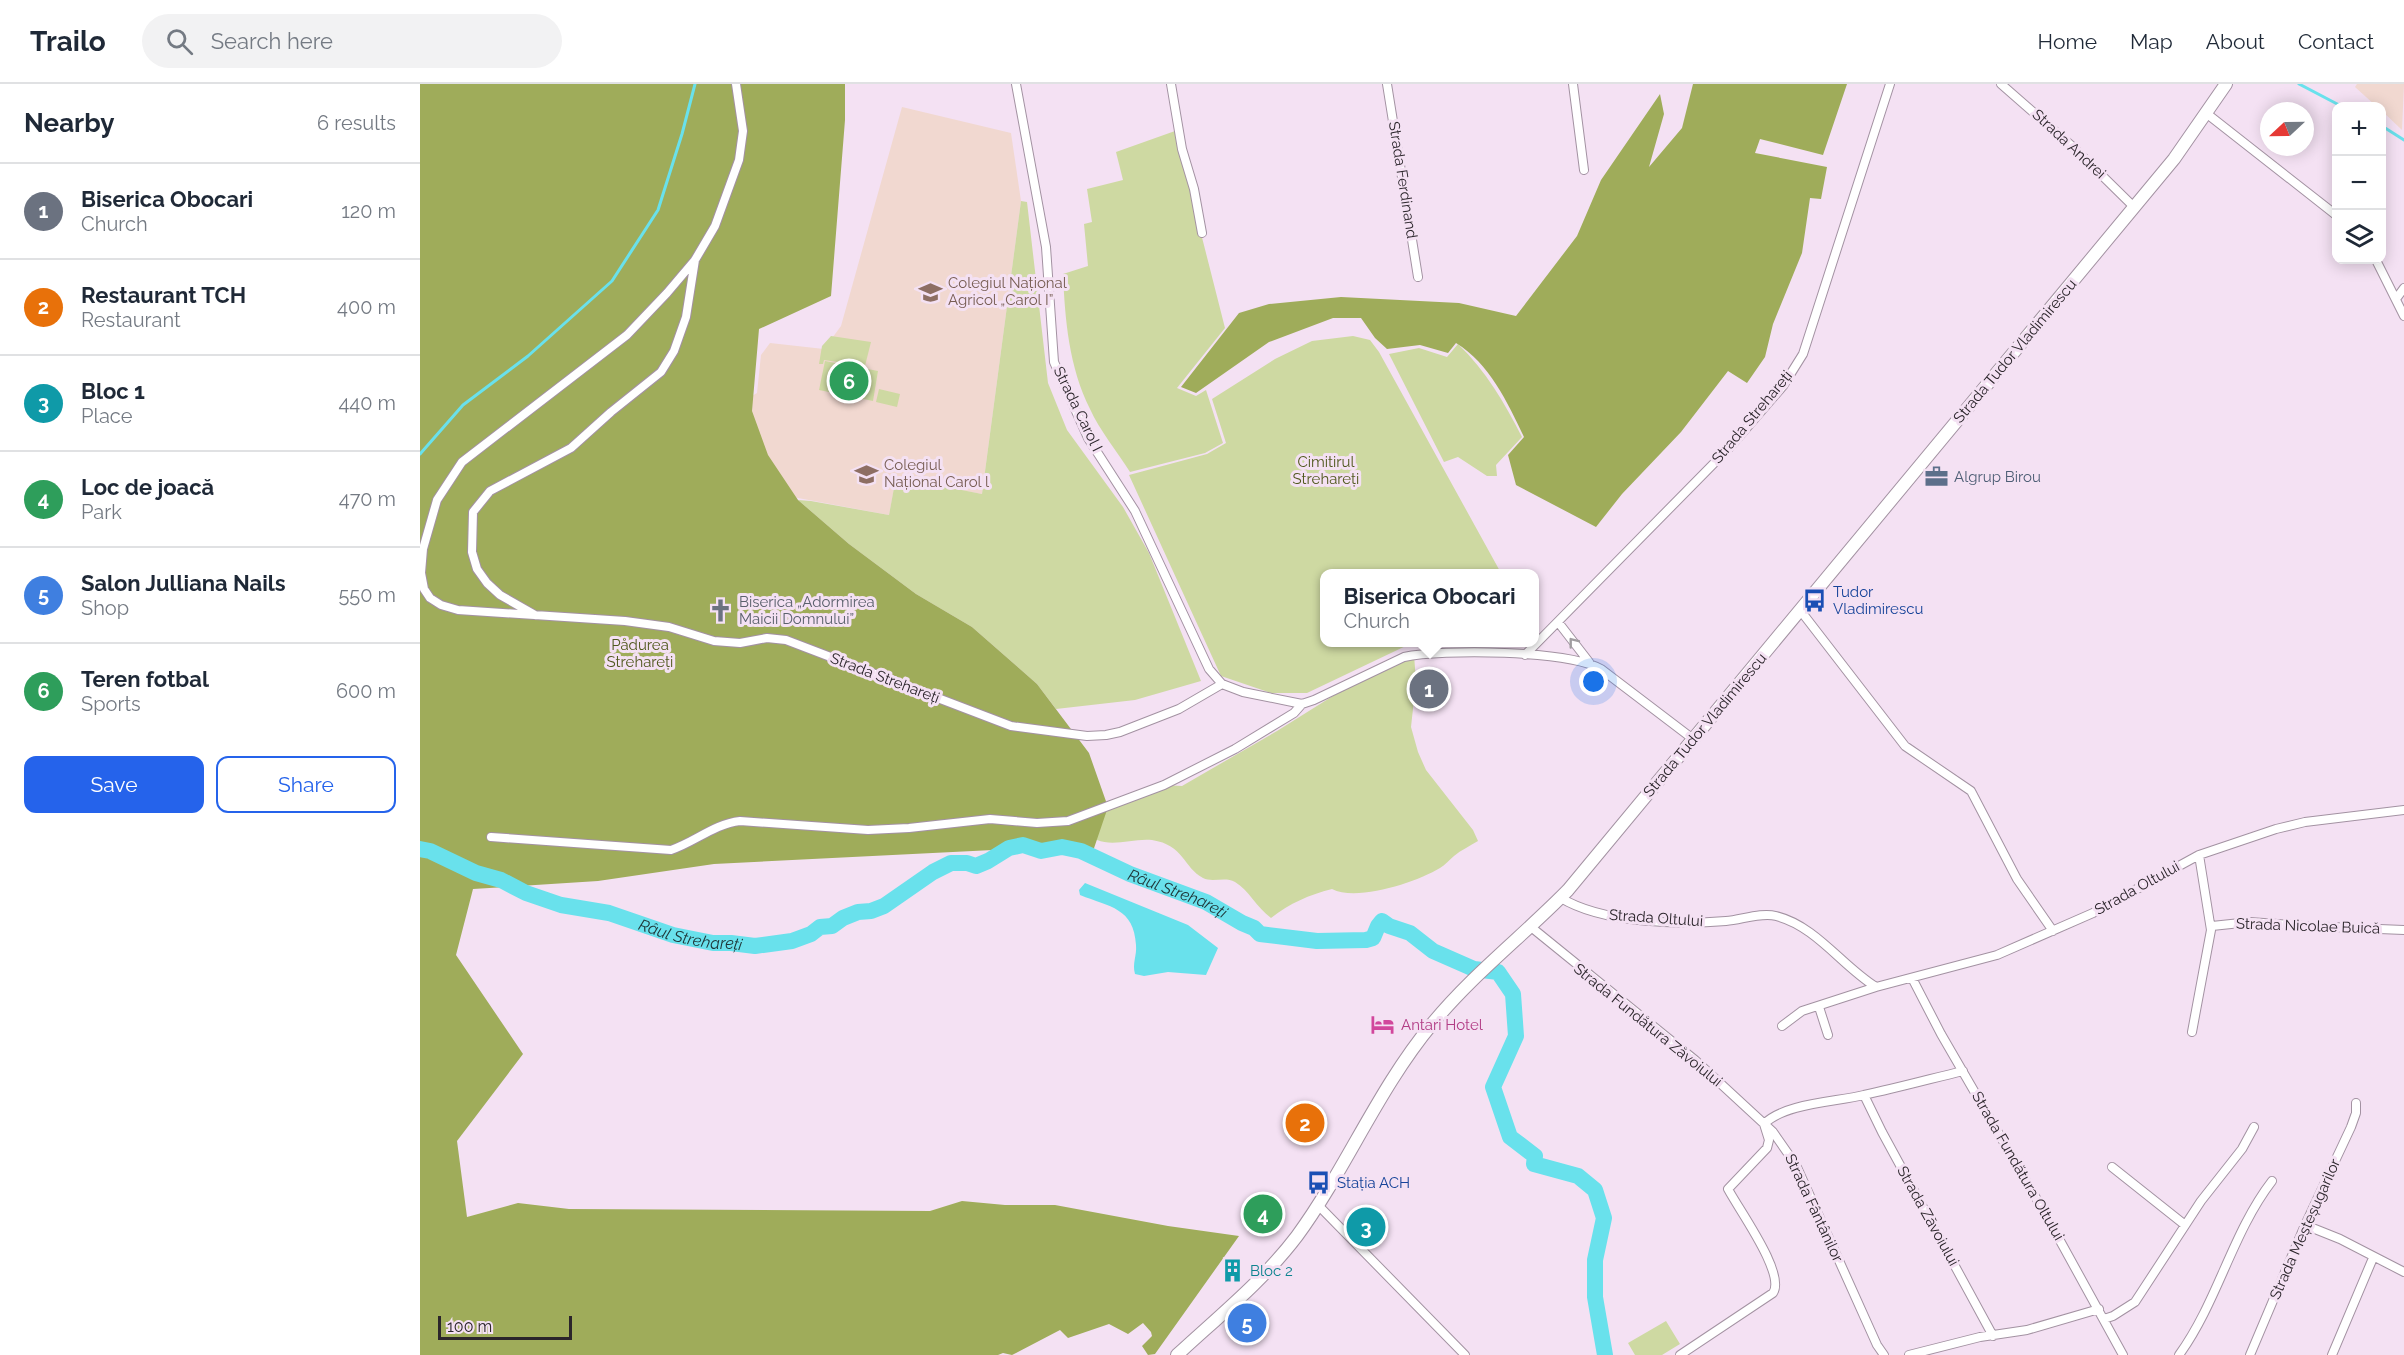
<!DOCTYPE html>
<meta charset="utf-8">
<style>
body{margin:0;font-family:Raleway,sans-serif;background:#f2f2f3;color:#1f2937}
.controls{position:absolute;right:18px;top:18px;display:grid;overflow:hidden;border-radius:12px;box-shadow:0 3px 15px #0003}
.controls button{width:54px;height:54px;display:grid;place-items:center;padding:0;border:0;border-bottom:2px solid #e0e1e3;background:#fff;color:#1f2937;font:30px sans-serif}
.compass{position:absolute;left:1840px;top:18px;width:54px;height:54px;border-radius:50%;background:#fff;box-shadow:0 3px 15px #0003;rotate:248deg}
.scale{position:absolute;left:18px;bottom:15px;width:134px;box-sizing:border-box;padding-left:6px;border:3px solid #2b252b;border-top:0;font-size:16px;line-height:21px;white-space:nowrap;color:#2b252b;-webkit-text-stroke:4px #f4e1f3;paint-order:stroke}
.you{position:absolute;left:1174px;top:598px;width:21px;height:21px;margin:-15px;border:4px solid #fff;border-radius:50%;background:#1a73e8;box-shadow:0 0 0 9px #1a73e833}
.badge{display:grid;place-items:center;width:39px;height:39px;border-radius:50%;background:#2563eb;color:#fff;font-size:20px;font-weight:700}
.pin{position:absolute;translate:-50% -50%;border:3px solid #fff;box-shadow:0 2px 6px #0006}
.popup{position:absolute;left:900px;top:485px;width:219px;height:78px;box-sizing:border-box;display:grid;place-content:center;border-radius:12px;background:#fff;filter:drop-shadow(0 2px 4px #0005);font-size:20px;white-space:nowrap;color:#747a83}
.popup b{font-size:22px;color:#1f2937}
.popup::after{content:'';position:absolute;left:50%;top:100%;margin-left:-12px;border:12px solid transparent;border-top-color:#fff}
.list{margin:0;padding:0;list-style:none}
h2{display:flex;justify-content:space-between;align-items:center;height:78px;margin:0;padding:0 24px;font-size:26px}
h2 small{font-size:20px;font-weight:400;color:#747a83}
.list li{display:grid;grid-template-columns:39px 1fr auto;gap:18px;align-items:center;box-sizing:border-box;height:96px;padding:0 24px;border-top:2px solid #e0e1e3}
.list b{display:block;font-size:22px;white-space:nowrap}
.list p{margin:0;font-size:20px;white-space:nowrap;color:#747a83}
.list em{font-size:20px;font-style:normal;color:#747a83}
.actions{display:flex;gap:12px;padding:18px 24px}
.actions a{flex:1;padding:14px 0;border:2px solid #2563eb;border-radius:12px;text-align:center;font-size:21px;color:#2563eb}
.actions .main{background:#2563eb;color:#fff}
.icon{flex:none;width:33px;height:33px;fill:none;stroke:currentColor;stroke-width:2;stroke-linecap:round;stroke-linejoin:round}
.map{position:relative;flex:none;width:1984px;height:1271px;overflow:hidden}
header{display:flex;align-items:center;gap:36px;box-sizing:border-box;height:84px;padding:0 30px;background:#fff;border-bottom:2px solid #e0e1e3}
header strong{font-size:28px}
nav{display:flex;gap:33px;margin-inline-start:auto;font-size:21px}
.search{width:420px;height:54px;background:#f2f2f3;display:flex;align-items:center;gap:15px;box-sizing:border-box;padding:0 21px;border-radius:33px;color:#747a83;font-size:22px}
main{display:flex}
aside{flex:1;background:#fff}
.map>svg:first-child{display:block}
.education{fill:#f1d8d0}
.green{fill:#ced9a2}
.forest{fill:#9fac5a}
.water{fill:#69e1ec}
.lines{fill:none;stroke-linecap:round;stroke-linejoin:round}
.stream{stroke:#69e1ec;stroke-width:3}
.river{stroke:#69e1ec;stroke-width:16}
.street-casing{stroke:#a392a2;stroke-width:10}
.secondary-casing{stroke:#a392a2;stroke-width:14}
.street{stroke:#fff;stroke-width:8}
.secondary{stroke:#fff;stroke-width:12}
.oneway{stroke:#a09da0}
.labels{text-anchor:middle;stroke-width:6;stroke-linejoin:round;paint-order:stroke}
.street-label{font-size:15px;fill:#2b252b;stroke:#f4e1f3}
.education-label{font-size:15px;fill:#785e54;stroke:#f4e1f3;text-anchor:start}
.park-label{font-size:15px;fill:#50581d;stroke:#f4e1f3}
.service-label{font-size:15px;fill:#4e5e75;stroke:#f4e1f3;text-anchor:start}
.transit-label{font-size:15px;fill:#164399;stroke:#f4e1f3;text-anchor:start}
.worship-label{font-size:15px;fill:#5b616d;stroke:#f4e1f3;text-anchor:start}
.hotel-label{font-size:15px;fill:#b23c85;stroke:#f4e1f3;text-anchor:start}
.culture-label{font-size:15px;fill:#0d838f;stroke:#f4e1f3;text-anchor:start}
.water-label{font-size:16px;font-style:italic;fill:#1e3436;stroke:#f4e1f3}
</style>
<header>
<strong>Trailo</strong>
<div class="search"><svg class="icon" aria-label="search" viewBox="0 0 24 24"><circle cx="10" cy="10" r="6"/><path d="M15 15l6 6"/></svg>Search here</div>
<nav><a>Home</a><a>Map</a><a>About</a><a>Contact</a></nav>
</header>
<main>
<aside>
<h2>Nearby<small>6 results</small></h2>
<ul class="list">
<li><span class="badge" style="background:#6b7280">1</span><div><b>Biserica Obocari</b><p>Church</p></div><em>120 m</em></li>
<li><span class="badge" style="background:#e8710a">2</span><div><b>Restaurant TCH</b><p>Restaurant</p></div><em>400 m</em></li>
<li><span class="badge" style="background:#0f9aa8">3</span><div><b>Bloc 1</b><p>Place</p></div><em>440 m</em></li>
<li><span class="badge" style="background:#2e9e5b">4</span><div><b>Loc de joacă</b><p>Park</p></div><em>470 m</em></li>
<li><span class="badge" style="background:#3f7fe0">5</span><div><b>Salon Julliana Nails</b><p>Shop</p></div><em>550 m</em></li>
<li><span class="badge" style="background:#2e9e5b">6</span><div><b>Teren fotbal</b><p>Sports</p></div><em>600 m</em></li>
</ul>
<div class="actions"><a class="main">Save</a><a>Share</a></div>
</aside>
<div class="map">
<svg width="1984" height="1271" viewBox="0 0 1984 1271">
<rect width="100%" height="100%" fill="#f4e1f3"/>
<path class="education" d="M1937,0H1984L1982,46L1962,27V22H1956L1935,3Z
M482,23L591,49L601,117L562,410L476,394L469,431L238,388L304,328L337,309L341,271L350,259L404,265L421,242Z"/>
<path class="green" d="M755,47L805,244L757,304L776,312L786,306L803,359L785,369L710,388C697,367 680,347 670,325C649,283 645,236 643,190L668,182L664,140L672,138L667,105L703,96L696,68Z
M601,117L607,118L628,299L647,346L703,423L729,469L781,597L715,616L636,625L617,600L552,543L496,510L429,460L378,416L391,417L469,431L476,393L562,410Z
M411,252L451,258L445,282L404,276L403,280H399L402,262Z
M933,252L950,256L959,268L1081,489L904,490V558L992,559L887,609H851L801,592L709,391L787,370L806,359L792,315L855,275L892,257Z
M1038,260C1066,287 1084,318 1102,353L1076,381L1077,392H1067L1038,373L1024,378L969,270L999,264L1027,273Z
M405,277L458,287L453,317L399,306Z
M459,305L480,310L477,323L456,318Z
M994,571L996,597L991,643L998,668L1006,686L1053,746L1058,757C1050,762 1041,766 1034,772C1029,776 1025,781 1020,784C997,798 937,818 912,805C889,811 870,819 851,834C836,823 829,806 815,798C805,792 793,799 783,794C763,783 764,761 732,756C714,754 694,763 677,756L671,739L691,721L744,701L762,702L857,647L940,595Z
M1246,1237L1260,1260L1242,1271H1215L1208,1259Z"/>
<path class="forest" d="M0,0H425V36L411,212L339,245L332,327L348,371L378,416L429,460L496,510L552,543L617,600L669,669L688,723L671,773L614,764L294,780L178,797L53,805L36,871L103,970L37,1057L47,1133L98,1119L149,1125L510,1127L542,1117L585,1121H635L748,1142L819,1152L735,1270L728,1271L722,1262L732,1252L731,1248L723,1239L708,1250L689,1240L648,1254L640,1246L592,1271L583,1269L578,1271H0Z
M1273,0H1427L1403,71L1340,55L1335,69L1407,83L1401,115L1390,114L1382,169L1353,240L1345,273L1327,299L1308,287L1261,348L1202,410L1176,443L1096,401L1088,371L1104,353C1088,319 1069,279 1036,259L1028,269L1000,261L967,265L955,254L941,234H913L849,258L776,309L761,303L819,229L849,220L921,213L1039,219L1096,232L1157,152L1181,96L1240,10L1244,30L1229,83L1262,44Z"/>
<path class="water" d="M665,799L768,841L798,864L786,891L748,888L724,892L715,890C712,879 717,872 716,861C714,824 690,823 660,811L659,806Z"/>
<g class="lines">
<path class="stream" d="M1879,0L1921,22
M1962,42L1984,56
M0,370L43,321L108,272L192,197L238,126L262,50L275,0"/>
<path class="river" id="s1" d="M0,765L10,767L56,789L81,796L106,809L141,821L189,829L253,851L293,859H311L335,862L372,857L391,850L400,843L412,842L423,834L438,828L451,827L464,822L513,788L531,779H547L556,782L568,777L589,764L603,761L621,767L642,763L661,767L710,790L786,818L822,839L834,844L840,850L897,857L946,856L953,854L958,842L962,837L969,842L990,849L1013,867L1054,885L1078,888L1093,910L1096,952L1073,1003L1090,1053L1115,1072L1114,1080L1158,1092L1175,1106L1184,1134L1175,1176V1213L1185,1271"/>
<defs>
<path id="street" d="M316,0L323,47L319,76L295,142L275,176L247,209L207,251L42,378L17,416L3,465L1,489L4,505L10,514L21,521L38,526L205,537L249,543L294,557L320,559L347,554L366,556L591,642L667,652L686,651L700,648L759,625L802,600
M596,0L626,163L634,278L668,354L715,427L789,585L802,600L823,608L882,620L894,616L984,573C1022,565 1148,566 1181,585L1273,655
M751,0L762,65L774,105L782,149
M967,0L998,193
M1153,0L1164,86
M1581,0L1653,63L1714,123
M1786,29L1916,131
M1956,176L1984,232
M1976,215L1984,204
M1380,526L1485,662L1551,707L1597,795L1633,847
M115,531L80,511L67,499L57,485L52,468L53,428L70,407L151,364L191,328L241,288L254,267L266,233L275,176
M1138,538L1169,578
M1105,571L1311,362L1363,302L1383,270L1470,0
M71,753L251,766C275,758 294,740 320,737L448,746L489,744L570,735L617,739L648,737L744,701L815,665L874,629L882,620
M1141,814C1182,839 1258,841 1306,837C1321,836 1341,828 1356,832C1396,842 1422,882 1456,903L1577,871L1673,829L1779,771L1856,745L1885,738L1984,726
M1792,842L1830,838L1885,842L1984,846
M1111,843L1275,976L1353,1048L1376,1081L1457,1261L1464,1271
M1492,894L1521,950L1627,1133L1703,1271
M1399,923L1408,951
M1362,942L1382,927L1456,903
M1772,948L1791,846L1779,771
M1444,1011L1462,1048L1573,1252
M1344,1040C1365,1019 1416,1018 1444,1011C1477,1004 1510,995 1543,987
M1692,1083L1765,1141
M897,1120L1045,1271
M1885,1141L1920,1155L1984,1188
M1684,1235L1693,1232L1715,1218L1781,1117L1822,1065L1834,1043
M1260,1271L1353,1209C1366,1190 1319,1126 1308,1105L1347,1064L1349,1056L1344,1040
M1489,1271L1560,1253L1607,1246L1679,1225
M1759,1271C1798,1217 1812,1149 1852,1097
M1830,1271L1885,1141L1931,1043L1936,1029V1019
M1912,1271L1953,1174"/>
<path id="secondary" d="M757,1271C798,1233 843,1197 877,1152C926,1085 958,1005 1012,940C1052,891 1104,851 1148,806L1754,75L1806,0"/>
</defs>
<use href="#street" class="street-casing"/>
<use href="#secondary" class="secondary-casing"/>
<use href="#street" class="street"/>
<use href="#secondary" class="secondary"/>
</g>
<defs><path id="oneway-chevron" d="M-2-3.5L2.5 0L-2 3.5" fill="none" stroke-width="1.6" stroke-linecap="round" stroke-linejoin="round" transform="scale(1.5)"/></defs>
<use class="oneway" href="#oneway-chevron" transform="translate(1153 558) rotate(-128)"/>
<defs>
<symbol id="school-bare" viewBox="-9 -9 18 18"><path d="M0-5L7-2L0 1L-7-2ZM-4 1L0 2.5L4 1V4Q0 6-4 4Z" fill="#8d6e63" stroke="#f4e1f3" stroke-width="2.5" paint-order="stroke"/></symbol>
<symbol id="office-bare" viewBox="-9 -9 18 18"><path d="M-6-3h4V-5.5h4V-3h4V5H-6ZM-1-4.5V-3h2v-1.5ZM-6 0V1H6V0Z" fill="#5c6f8a" stroke="#f4e1f3" stroke-width="2.5" paint-order="stroke"/></symbol>
<symbol id="bus-bare" viewBox="-9 -9 18 18"><path d="M-5-6H5V4H4V6H2V4H-2V6H-4V4H-5ZM-3.5-4V0h7V-4ZM-3.5 1.2v1.5H-2V1.2ZM2 1.2v1.5H3.5V1.2Z" fill="#1a4fb4" stroke="#f4e1f3" stroke-width="2.5" paint-order="stroke"/></symbol>
<symbol id="church-bare" viewBox="-9 -9 18 18"><path d="M-1.2-6h2.4v3.5h3.3v2.4h-3.3V6h-2.4V-.1h-3.3v-2.4h3.3Z" fill="#6b7280" stroke="#f4e1f3" stroke-width="2.5" paint-order="stroke"/></symbol>
<symbol id="hotel-bare" viewBox="-9 -9 18 18"><path d="M-6-4.5h1.5V1H6V5H4.5V3h-9V5H-6ZM-4 0a1.8 1.8 0 1 1 3.6 0ZM.5 0V-2.5h3Q6-2.5 6 0Z" fill="#d1479c" stroke="#f4e1f3" stroke-width="2.5" paint-order="stroke"/></symbol>
<symbol id="building-bare" viewBox="-9 -9 18 18"><path d="M-4-6H4V6H1V3H-1V6H-4ZM-2.5-4.3h1.7v1.8h-1.7ZM.8-4.3h1.7v1.8H.8ZM-2.5-1h1.7V.8h-1.7ZM.8-1h1.7V.8H.8Z" fill="#0f9aa8" stroke="#f4e1f3" stroke-width="2.5" paint-order="stroke"/></symbol>
</defs>
<g fill-rule="evenodd">
<use href="#school-bare" x="494" y="192" width="33" height="33"/>
<use href="#school-bare" x="430" y="374" width="33" height="33"/>
<use href="#office-bare" x="1500" y="376" width="33" height="33"/>
<use href="#bus-bare" x="1378" y="500" width="33" height="33"/>
<use href="#church-bare" x="284" y="510" width="33" height="33"/>
<use href="#hotel-bare" x="946" y="924" width="33" height="33"/>
<use href="#bus-bare" x="882" y="1082" width="33" height="33"/>
<use href="#building-bare" x="796" y="1170" width="33" height="33"/>
</g>
<g class="labels">
<g class="street-label">
<text transform="translate(1649 60) rotate(43)" y="5">Strada Andrei</text>
<text transform="translate(983 96) rotate(81)" y="5">Strada Ferdinand</text>
<text transform="translate(1595 267) rotate(-50)" y="5">Strada Tudor Vladimirescu</text>
<text transform="translate(658 325) rotate(64)" y="5">Strada Carol I</text>
<text transform="translate(1332 333) rotate(-50)" y="5">Strada Strehareți</text>
<text transform="translate(465 594) rotate(21)" y="5">Strada Strehareți</text>
<text transform="translate(1285 641) rotate(-50)" y="5">Strada Tudor Vladimirescu</text>
<text transform="translate(1717 804) rotate(-29)" y="5">Strada Oltului</text>
<text transform="translate(1236 834) rotate(4)" y="5">Strada Oltului</text>
<text transform="translate(1888 842) rotate(2)" y="5">Strada Nicolae Buică</text>
<text transform="translate(1228 941) rotate(39)" y="5">Strada Fundătura Zăvoiului</text>
<text transform="translate(1598 1082) rotate(60)" y="5">Strada Fundătura Oltului</text>
<text transform="translate(1394 1124) rotate(65)" y="5">Strada Fântânilor</text>
<text transform="translate(1508 1132) rotate(61)" y="5">Strada Zăvoiului</text>
<text transform="translate(1885 1145) rotate(-66)" y="5">Strada Meșteșugarilor</text>
</g>
<g class="education-label">
<text x="528" y="204">Colegiul Național<tspan x="528" dy="17">Agricol „Carol I”</tspan></text>
<text x="464" y="386">Colegiul<tspan x="464" dy="17">Național Carol l</tspan></text>
</g>
<g class="park-label">
<text x="906" y="383">Cimitirul<tspan x="906" dy="17">Strehareți</tspan></text>
<text x="220" y="566">Pădurea<tspan x="220" dy="17">Strehareți</tspan></text>
</g>
<g class="service-label">
<text x="1534" y="398">Algrup Birou</text>
</g>
<g class="transit-label">
<text x="1413" y="513">Tudor<tspan x="1413" dy="17">Vladimirescu</tspan></text>
<text x="917" y="1104">Stația ACH</text>
</g>
<g class="worship-label">
<text x="319" y="523">Biserica „Adormirea<tspan x="319" dy="17">Maicii Domnului”</tspan></text>
</g>
<g class="hotel-label">
<text x="981" y="946">Antari Hotel</text>
</g>
<g class="culture-label">
<text x="830" y="1192">Bloc 2</text>
</g>
<g class="water-label">
<text dy="6" stroke="none"><textPath href="#s1" startOffset="812">Râul Strehareți</textPath></text>
<text dy="6" stroke="none"><textPath href="#s1" startOffset="286">Râul Strehareți</textPath></text>
</g>
</g>
</svg>
<div class="controls">
<button>+</button>
<button>−</button>
<button><svg class="icon" aria-label="layers" viewBox="0 0 24 24"><path d="M12 4l9 5-9 5-9-5zM3 14l9 5 9-5"/></svg></button>
</div>
<svg class="compass" viewBox="-18 -18 36 36"><path d="M0-13l5 13h-10z" fill="#e53935"/><path d="M0 13l5-13h-10z" fill="#747a83"/></svg>
<div class="scale">100 m</div>
<div class="you"></div>
<div class="pin badge" style="left:1009px;top:605px;background:#6b7280">1</div>
<div class="popup"><b>Biserica Obocari</b>Church</div>
<div class="pin badge" style="left:885px;top:1039px;background:#e8710a">2</div>
<div class="pin badge" style="left:946px;top:1143px;background:#0f9aa8">3</div>
<div class="pin badge" style="left:843px;top:1130px;background:#2e9e5b">4</div>
<div class="pin badge" style="left:827px;top:1239px;background:#3f7fe0">5</div>
<div class="pin badge" style="left:429px;top:297px;background:#2e9e5b">6</div>
</div>
</main>
